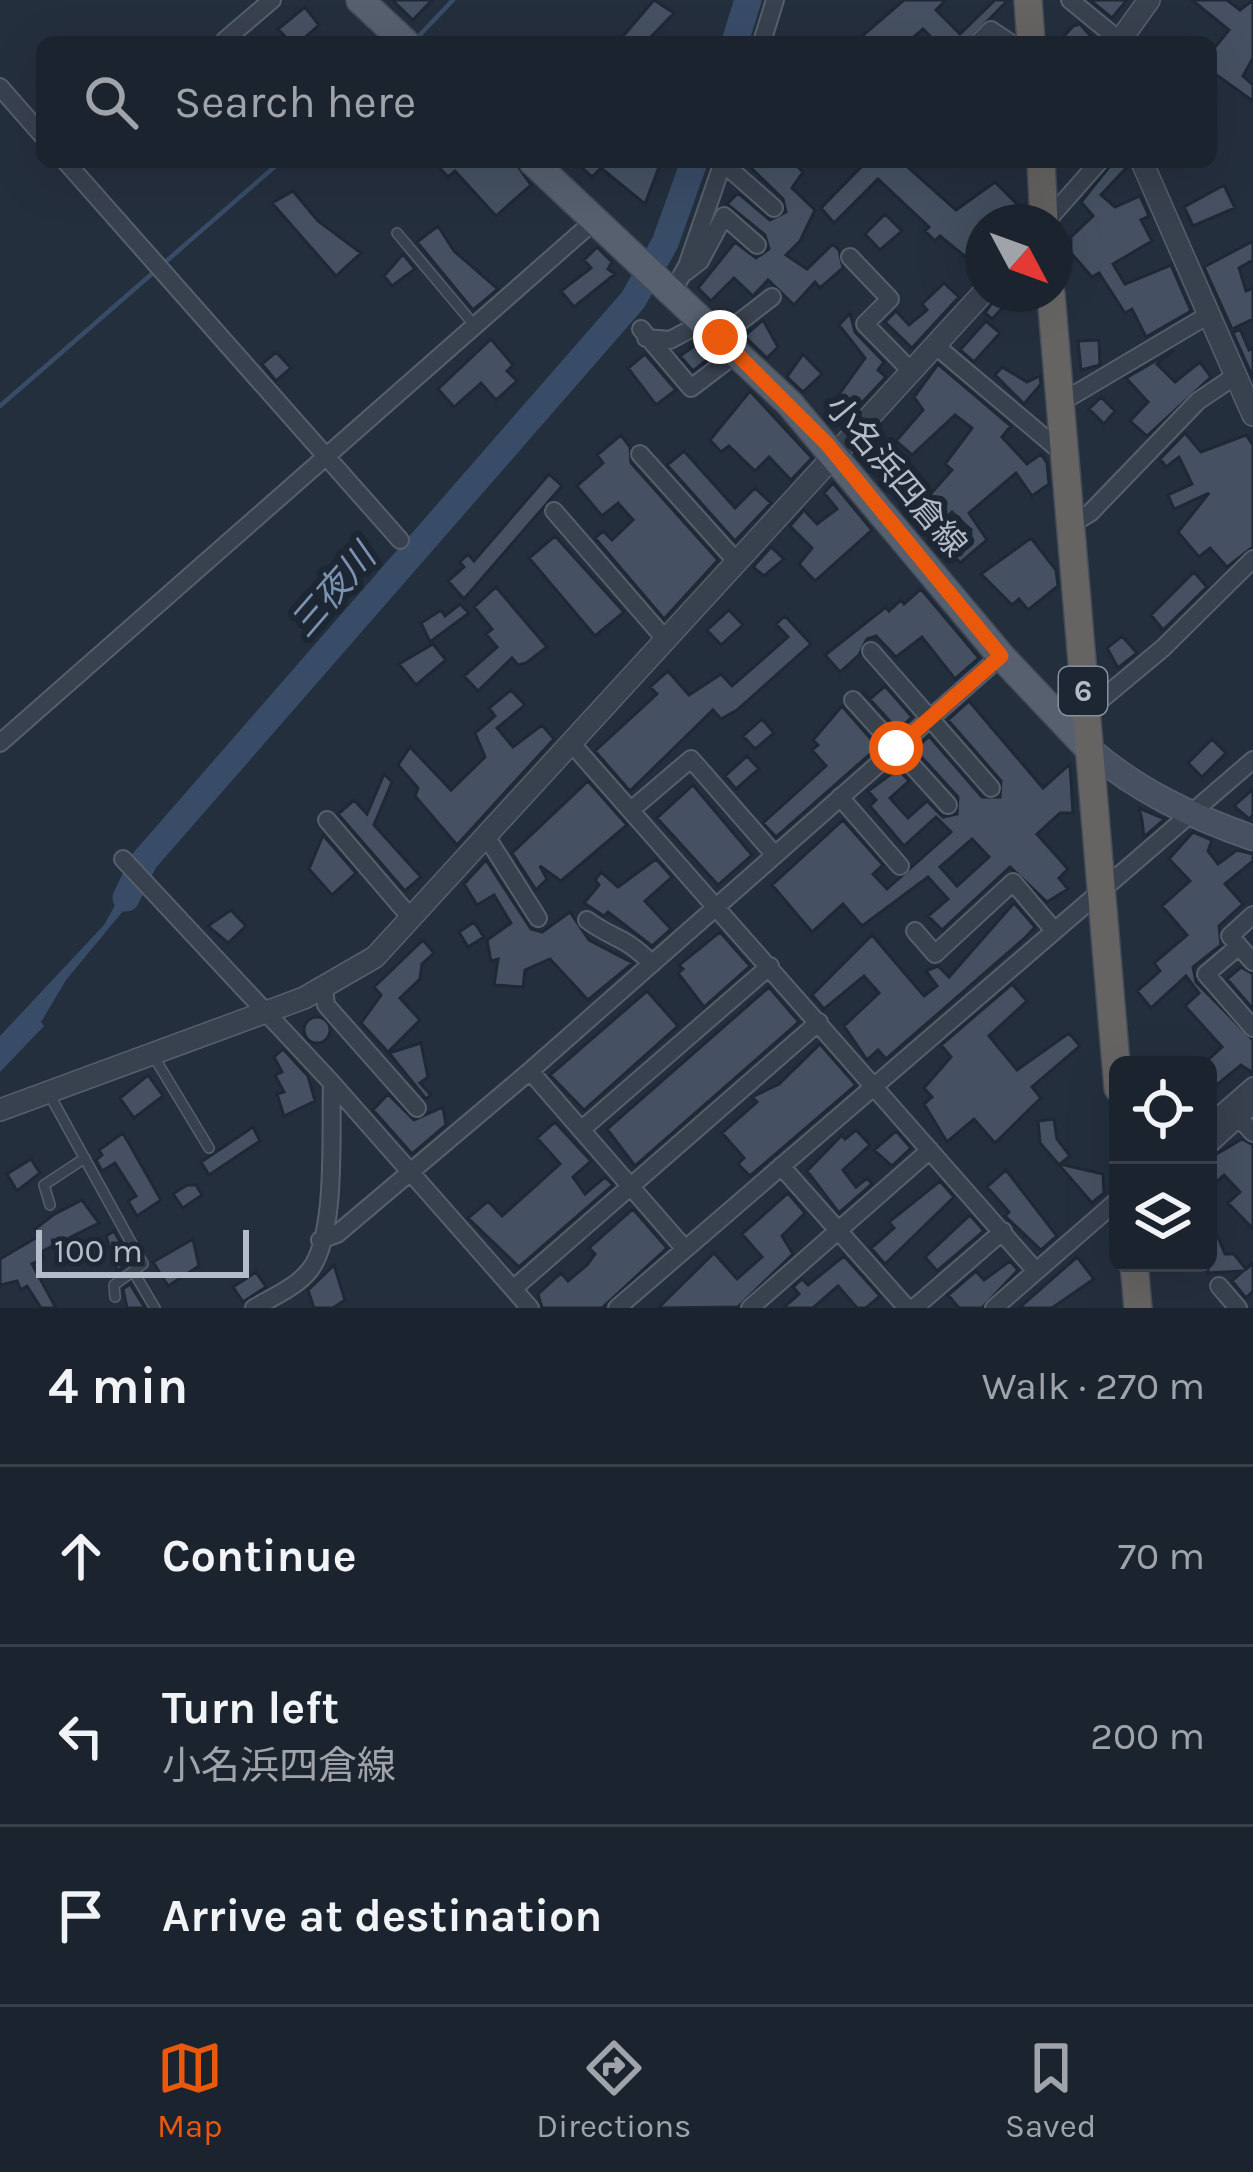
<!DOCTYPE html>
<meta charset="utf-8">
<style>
body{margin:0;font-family:Karla,"Noto Sans JP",sans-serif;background:#282f3a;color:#f1f3f6}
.controls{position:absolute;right:36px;bottom:36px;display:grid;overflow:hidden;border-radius:18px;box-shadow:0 12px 48px #0002}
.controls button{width:108px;height:108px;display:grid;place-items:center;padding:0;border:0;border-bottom:3px solid #39404a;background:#1b232e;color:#f1f3f6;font:60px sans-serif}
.compass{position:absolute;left:965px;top:204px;width:108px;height:108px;border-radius:50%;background:#1b232e;box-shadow:0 12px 48px #0002;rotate:131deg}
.scale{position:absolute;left:36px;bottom:30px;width:213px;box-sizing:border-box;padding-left:12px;border:6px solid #b4bcc9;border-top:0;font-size:33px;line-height:42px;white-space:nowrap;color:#b4bcc9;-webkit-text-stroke:9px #1d2633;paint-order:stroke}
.stop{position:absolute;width:36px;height:36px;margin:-27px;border:9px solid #ea580c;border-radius:50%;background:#fff}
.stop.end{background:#ea580c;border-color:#fff;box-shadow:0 3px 12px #0008}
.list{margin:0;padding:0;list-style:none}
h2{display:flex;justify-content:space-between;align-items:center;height:156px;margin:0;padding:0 48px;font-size:51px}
h2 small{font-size:39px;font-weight:400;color:#a0a4aa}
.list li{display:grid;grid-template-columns:78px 1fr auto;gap:36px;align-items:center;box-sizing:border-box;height:180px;padding:0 48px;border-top:3px solid #39404a}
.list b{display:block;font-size:45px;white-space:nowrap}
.list p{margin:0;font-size:39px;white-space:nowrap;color:#a0a4aa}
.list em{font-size:39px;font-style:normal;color:#a0a4aa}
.icon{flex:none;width:66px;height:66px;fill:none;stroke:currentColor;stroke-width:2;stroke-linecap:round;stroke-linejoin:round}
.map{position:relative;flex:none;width:1253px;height:1308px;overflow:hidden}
.search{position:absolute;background:#1b232e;box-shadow:0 12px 48px #0002;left:36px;right:36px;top:36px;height:132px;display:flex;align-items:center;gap:30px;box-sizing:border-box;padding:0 42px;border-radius:18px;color:#a0a4aa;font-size:45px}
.sheet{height:696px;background:#1b232e}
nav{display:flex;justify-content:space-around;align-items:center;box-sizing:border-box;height:168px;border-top:3px solid #39404a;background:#1b232e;font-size:33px;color:#a0a4aa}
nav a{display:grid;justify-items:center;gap:6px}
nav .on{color:#ea580c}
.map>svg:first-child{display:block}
.water{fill:#394c67}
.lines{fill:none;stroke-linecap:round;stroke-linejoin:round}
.stream{stroke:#394c67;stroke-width:4.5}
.river{stroke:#394c67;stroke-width:27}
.building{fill:#455162;stroke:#1f2835;stroke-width:3;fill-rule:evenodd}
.service-casing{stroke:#565f6c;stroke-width:12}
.minor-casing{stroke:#565f6c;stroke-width:20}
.tertiary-casing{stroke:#565f6c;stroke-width:24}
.secondary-casing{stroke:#565f6c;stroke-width:27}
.primary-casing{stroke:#414a57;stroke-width:30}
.trunk-casing{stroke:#434c59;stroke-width:30}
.service{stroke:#38414e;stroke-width:9}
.minor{stroke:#38414e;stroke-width:16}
.tertiary{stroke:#38414e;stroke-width:21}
.secondary{stroke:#465061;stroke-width:24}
.primary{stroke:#56606e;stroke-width:27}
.trunk{stroke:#656462;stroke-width:27}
.route{stroke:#ea580c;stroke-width:15}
.labels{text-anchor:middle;stroke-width:12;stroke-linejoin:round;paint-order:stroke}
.shield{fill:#1d2633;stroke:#878f9c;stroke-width:3}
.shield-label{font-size:30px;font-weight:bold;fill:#b4bcc9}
.street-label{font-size:33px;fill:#b4bcc9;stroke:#1d2633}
.water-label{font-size:36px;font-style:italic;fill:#7c92b1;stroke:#1d2633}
</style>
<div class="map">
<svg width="1253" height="1308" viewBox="0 0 1253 1308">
<rect width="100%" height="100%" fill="#242f3e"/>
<path class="water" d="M134,871L140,877L123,911L66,980L41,1022L44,1026L0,1072V1036L104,925Z"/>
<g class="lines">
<path class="stream" d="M417,38L453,0
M163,264L280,162
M0,406L154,272"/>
<path class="river" d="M735,42L748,0
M126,898L144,861L633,300L665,243L694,162"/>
</g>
<path class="building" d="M392,0H432L413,20Z
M654,0L674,13L646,42H618Z
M904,0H946L936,10L960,34L995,0H1008L967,42H936L923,29L908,42H855Z
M1090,0H1127L1112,18Z
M1192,0H1227L1240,10L1253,0V58L1243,76L1253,85V101L1211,71V52L1229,30Z
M305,7L319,25L300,42H290L278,29Z
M1080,24L1096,42H1059L1073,26Z
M434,162H515L531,185L496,216L455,171L448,177Z
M576,162H661L645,204L601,168L592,177Z
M745,162H793L803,172L792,188L815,210L800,241L786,255L807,269L833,244L839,250L843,268L820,288L815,282L794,305L768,280L753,296L734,278L711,301L698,288L735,242L756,258L769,249L765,235L727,204L738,193L770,220L786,212L783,199Z
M866,162H902L956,210L995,182L1026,213V222H983V271L940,236L935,241L925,231L929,227L878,179L834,223L821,208Z
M1113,162L1128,166L1101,195L1115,207L1140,196L1149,216L1141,220L1152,241L1113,264L1125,284L1171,265L1191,311L1146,337L1132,309L1125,313L1099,273L1092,277L1071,253V237L1093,216L1081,202Z
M1224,185L1235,208L1193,226L1184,207Z
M293,191L318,221L361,253L336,276L272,203Z
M885,214L902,231L880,250L865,234Z
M438,226L454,251L498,289L473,310L417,242Z
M1253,241V260L1239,268L1246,291L1253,288V319L1232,329L1204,267Z
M597,247L612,262L608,269L615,274L574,307L561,291L591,268L584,260Z
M403,254L415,269L392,286L384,276Z
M944,283L959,297L912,348L885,322L896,311L909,325L927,310L922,304Z
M998,294H1016L992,319L985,313Z
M850,313L855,332L884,362L878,370L886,377L840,426L825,414L865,358L839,325Z
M763,320L778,347L767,358L744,336Z
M986,321L1000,333L974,362L960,350Z
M1240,329L1249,350L1253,348V378L1233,333Z
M491,339L513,365L507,371L517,381L496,400L481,383L454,407L438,389Z
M1099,340L1100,365L1081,370L1078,341Z
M698,343L712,356L693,371L680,356Z
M1174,350L1157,364L1175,382L1200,362L1211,377L1147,436L1130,421L1148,402L1126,378Z
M276,352L291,368L276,381L262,364Z
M645,354L676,390L656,405L628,368Z
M803,354L822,374L803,392L787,377Z
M938,364L1011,426L1002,437L1027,464L1041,454L1047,463L1049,484L1032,496L1016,473L969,513L987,540L960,563L948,548L971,530L952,512L938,526L918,508L952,470L945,464L972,428L955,415L912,455L896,441L923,410L914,397Z
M1002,367L1027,382L1040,376L1041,384L1024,404L995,375Z
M750,391L812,458L791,480L769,457L755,471L729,446L721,452L710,440Z
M1101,397L1115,411L1104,424L1089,409Z
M1185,433L1201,452L1246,435L1253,445V547L1227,567L1210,548L1199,557L1178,532L1209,493L1174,509L1168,495L1192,484L1179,457L1166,467L1160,459Z
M621,435L630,447L631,463L718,560L664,619L595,538L603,531L612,540L633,520L618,503L602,516L577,486L603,463L597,455Z
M881,444L895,457L877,477L863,463Z
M684,451L735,508L755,488L771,503L735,541L667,465Z
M549,474L562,486L464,599L448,581L464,567L460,562L468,554L474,561Z
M833,483L872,530L815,581L799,564L812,548L790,526L804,510L817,524L837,509L824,493Z
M555,536L624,612L595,636L529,558Z
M1031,538L1056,570L1058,586L1028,610L1019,599L1012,605L981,574Z
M771,547L784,559L764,576L753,567Z
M1194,572L1207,587L1163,630L1151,615Z
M496,587L547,647L526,663L518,665L512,658L478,691L464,676L497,647L486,634L492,629L474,607Z
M921,589L979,658L955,679L922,637L896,657L876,636L867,639L859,655L840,672L825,655L886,607L889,611L901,600L904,604Z
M460,604L469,613L430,642L421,623L441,610L445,616Z
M729,610L743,625L721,645L707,630Z
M785,616L811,644L737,710L721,719L713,710L630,791L595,751L657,694L650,687L668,671L689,695L721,674L732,686L788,637L776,624Z
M1122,636L1137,653L1118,668L1107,648Z
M433,644L446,660L416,685L399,664Z
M885,686L912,717L898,730L863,692L870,699Z
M511,690L525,705L497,728L513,747L542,725L554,739L457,845L415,796L418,788L398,765L410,747L451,790L485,757L475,733L495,716L489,708Z
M969,701L1043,788L1070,764L1073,813H1060L1037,834L1068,869L1059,878L1068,889L1047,902L1010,867L942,930L928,916L948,899L928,877L862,926L843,904L812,932L772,885L843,820L883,865L873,874L887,889L951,832L936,817L904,846L870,806L876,800L868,791L898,769L909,781L890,798L908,818L927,801L943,817L957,814L958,797L915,750L929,736L982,797H1000L1001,781L948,720ZM972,839L989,857L957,886L940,867Z
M842,706L878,747L776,837L763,823L826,766L812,750L818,745L813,740Z
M762,719L774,733L755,749L743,736Z
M1212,739L1226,753L1202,777L1188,763Z
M747,756L759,769L736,789L725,776Z
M384,774L392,782L374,825L421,877L405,891L338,814L354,800L367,814Z
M588,781L627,825L561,881L540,866L547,879L536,890L512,853Z
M693,785L752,855L718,885L657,818Z
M1253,789V815L1249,819L1234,806Z
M1139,808L1165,819L1144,837L1142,820Z
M1193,832L1212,840L1208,851L1218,864L1237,850L1253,854V861L1225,884L1243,904L1219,926L1221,945L1193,967L1196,982L1253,1040V1073L1241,1065L1213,1088L1208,1060L1222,1047L1185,1006L1199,993L1186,976L1151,1008L1137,991L1160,971L1154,963L1187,935L1162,906L1190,881L1169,859Z
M323,835L356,873L332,895L309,869Z
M656,859L672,877L645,901L671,929L652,946L608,912L604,916L584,903L599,885L595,880L601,872L618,887Z
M486,860L531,929L542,932L570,912L589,940L633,963L588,1000L550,959L525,970L523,987L494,985L498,959L491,961L487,940L511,923L494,895L477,905L464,884Z
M1014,903L1035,927L1025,938L886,1059L878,1050L867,1060L844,1026L879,993L864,976L824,1009L812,995L872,935L924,996L937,986L926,971L938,966L949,977Z
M231,910L246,926L228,943L208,926Z
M474,922L484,937L468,947L459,932Z
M720,932L750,966L704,1007L678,973L683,969L679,965Z
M423,940L434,953L422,964L420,979L400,998L420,1020L388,1052L361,1023L381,995L374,987Z
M1241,967L1253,974V1009L1227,979Z
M1012,984L1027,1001L989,1036L1017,1070L1069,1033L1080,1046L1032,1087L1041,1098L995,1143L974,1119L947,1142L924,1104L932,1097L924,1088L951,1057L941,1045Z
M769,987L799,1022L635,1166L607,1129Z
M647,991L678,1026L584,1110L550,1075Z
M304 1030a13 13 0 1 1 26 0a13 13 0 1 1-26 0Z
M421,1043L428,1077L420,1083L431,1095L426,1099L389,1053Z
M820,1044L856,1085L750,1176L738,1164L744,1158L722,1133L757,1102L752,1097L779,1084Z
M283,1049L308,1076L315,1101L284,1116L277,1094L284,1092L275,1075L282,1072L274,1057Z
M148,1075L163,1096L134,1118L120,1098Z
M388,1094L414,1120L443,1107L446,1125L412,1154L373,1110Z
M1054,1119L1057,1139L1070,1156L1060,1164L1103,1174L1104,1193L1092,1203L1040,1143L1038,1121Z
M555,1122L591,1161L573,1177L585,1194L605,1177L613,1185L519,1267L468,1218L488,1201L502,1216L560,1164L537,1138Z
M253,1127L260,1141L209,1175L201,1162Z
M856,1130L870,1145L843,1170L856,1187L867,1178L872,1184L839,1213L807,1171L842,1135L845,1139Z
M896,1131L911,1148L892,1166L874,1150Z
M123,1133L161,1200L137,1216L128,1201L136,1196L115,1163L102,1171L96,1160L102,1155L99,1150Z
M1242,1139L1253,1145V1229L1228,1203L1240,1192L1224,1175L1214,1184L1208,1177V1159Z
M31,1159L40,1173L17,1191L7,1174Z
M1006,1170L1057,1236L1041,1250L1005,1216L1009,1212L987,1187Z
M940,1181L954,1197L885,1264L871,1248L894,1228L889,1222Z
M187,1185H196L202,1195L183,1208L173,1194Z
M788,1193L805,1213L782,1236L793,1254L738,1307L658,1308L714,1253L737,1279L762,1257L742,1234Z
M82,1200L99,1223L41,1252L44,1258L32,1264L56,1308H41L27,1286L21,1290L17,1281L0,1285V1259L39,1236L35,1229L53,1215Z
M633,1209L667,1248L602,1308H542L538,1294L561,1273L568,1281L587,1265L595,1254L589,1248Z
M970,1215L984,1231L937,1271L925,1257Z
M114,1231L131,1261L117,1271L106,1236Z
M1218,1237L1225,1254H1234L1246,1269L1253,1263V1291L1246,1298L1232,1281L1243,1271L1208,1273V1239Z
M193,1239L199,1266L168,1286L153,1262Z
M844,1256L880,1296L866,1308H857L838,1286L813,1308H783L799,1294L793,1287L802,1279L808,1285Z
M1077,1257L1094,1279L1052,1308H1019Z
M1010,1261L1018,1270L982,1308H959L948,1295L976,1271L984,1280Z
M334,1265L345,1300L333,1308H314L308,1290Z
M256,1272L266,1287L243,1302L233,1287Z
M130,1284L145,1308H127L123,1289Z"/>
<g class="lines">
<defs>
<path id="service" d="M397,233L475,326
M154,1057L209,1148
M48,1092L143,1264L114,1285L115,1297
M50,1205L44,1185L85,1158
M133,1271L155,1308"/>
<path id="minor" d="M1070,0L1119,40
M225,40L272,0
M762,42L775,0
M979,42L991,30L1009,42
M0,87L42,135
M66,162L400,540
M723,163L774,208
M1046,222L1099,162
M850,257L890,299L865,324L912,372
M686,272L700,261L724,216L757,245
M672,292L687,266L723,162
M641,329L691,388L737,353
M720,337L772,297
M646,338L670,340L704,322
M936,346L1064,454
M1060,403L1210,314
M640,454L737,562
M554,511L666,640
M1070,525L1090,513L1198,401L1235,376
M871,651L991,788
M853,700L948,805
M1085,713L1163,648L1253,559
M0,743L594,221
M572,744L1036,1271
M840,797L900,866
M631,810L691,759L774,854
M327,820L411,918
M486,836L538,918
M123,859L332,1083C330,1128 338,1236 309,1271C296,1287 273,1297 254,1308
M1253,915L1230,936L1253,962
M587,920C614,940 624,935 652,964
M915,931L935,954L1013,882L1053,929
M1239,946L1206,974L1253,1028
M324,988L326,1005L417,1108
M530,1071L685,1249
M332,1083L530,1308
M1239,1118L1253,1133
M1208,1125L1253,1086
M581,1130L770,966
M1208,1146L1253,1105
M781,1166L907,1308
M320,1240L337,1234L530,1071L1001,656
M1219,1286L1238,1308
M513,1289L819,1022
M617,1308L1253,760
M750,1308L930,1150
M914,1308L1003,1231
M994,1308L1118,1200"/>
<path id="tertiary" d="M1119,42L1149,0
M1142,162L1253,415
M0,1110L304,998L375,957L983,293"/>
<path id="secondary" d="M1087,747C1135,790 1193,817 1253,838"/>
<path id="primary" d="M360,0L405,42
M533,162L790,404L1001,656L1087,747"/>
<path id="trunk" d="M1028,0L1031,42
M1041,162L1044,222
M1051,294L1118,1088
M1134,1263L1138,1308"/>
</defs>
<use href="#service" class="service-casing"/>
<use href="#minor" class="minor-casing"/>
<use href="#tertiary" class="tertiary-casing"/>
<use href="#secondary" class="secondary-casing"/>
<use href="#primary" class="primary-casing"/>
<use href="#trunk" class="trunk-casing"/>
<use href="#service" class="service"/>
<use href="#minor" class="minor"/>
<use href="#tertiary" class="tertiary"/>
<use href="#secondary" class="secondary"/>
<use href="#primary" class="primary"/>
<use href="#trunk" class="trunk"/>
</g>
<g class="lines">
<path class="route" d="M720,337L827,444L1001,656L896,748"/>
</g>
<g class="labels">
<rect class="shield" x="1059" y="667" width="48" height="48" rx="9"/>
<g class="shield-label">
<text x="1083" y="701">6</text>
</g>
<g class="street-label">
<text transform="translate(897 475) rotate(50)" y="12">小名浜四倉線</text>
</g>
<g class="water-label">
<text transform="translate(332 590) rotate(-49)" y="13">三夜川</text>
</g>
</g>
</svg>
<div class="controls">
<button><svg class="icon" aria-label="locate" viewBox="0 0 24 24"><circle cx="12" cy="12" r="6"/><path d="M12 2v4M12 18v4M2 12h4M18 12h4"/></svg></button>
<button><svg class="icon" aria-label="layers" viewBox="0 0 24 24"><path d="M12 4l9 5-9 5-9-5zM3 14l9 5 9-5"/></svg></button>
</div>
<svg class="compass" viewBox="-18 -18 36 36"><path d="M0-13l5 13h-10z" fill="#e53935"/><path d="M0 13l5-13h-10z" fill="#a0a4aa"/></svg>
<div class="scale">100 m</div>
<div class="stop" style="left:896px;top:748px"></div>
<div class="stop end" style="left:720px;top:337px"></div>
<div class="search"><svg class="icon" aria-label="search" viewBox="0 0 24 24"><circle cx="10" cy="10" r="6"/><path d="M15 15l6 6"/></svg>Search here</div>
</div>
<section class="sheet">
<h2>4 min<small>Walk · 270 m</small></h2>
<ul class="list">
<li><svg class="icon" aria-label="ahead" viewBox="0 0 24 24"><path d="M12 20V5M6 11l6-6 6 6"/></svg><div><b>Continue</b></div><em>70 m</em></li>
<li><svg class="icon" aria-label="left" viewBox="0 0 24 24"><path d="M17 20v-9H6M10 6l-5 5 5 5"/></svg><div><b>Turn left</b><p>小名浜四倉線</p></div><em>200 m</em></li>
<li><svg class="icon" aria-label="arrive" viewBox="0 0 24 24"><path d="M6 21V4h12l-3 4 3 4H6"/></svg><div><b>Arrive at destination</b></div></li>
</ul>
</section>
<nav>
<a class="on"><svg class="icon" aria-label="map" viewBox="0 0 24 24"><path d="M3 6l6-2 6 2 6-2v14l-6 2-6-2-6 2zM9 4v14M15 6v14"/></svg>Map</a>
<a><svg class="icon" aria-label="directions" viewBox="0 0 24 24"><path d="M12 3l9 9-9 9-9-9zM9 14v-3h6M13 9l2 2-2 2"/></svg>Directions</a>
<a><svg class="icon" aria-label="saved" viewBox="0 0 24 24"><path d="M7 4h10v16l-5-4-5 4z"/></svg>Saved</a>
</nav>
